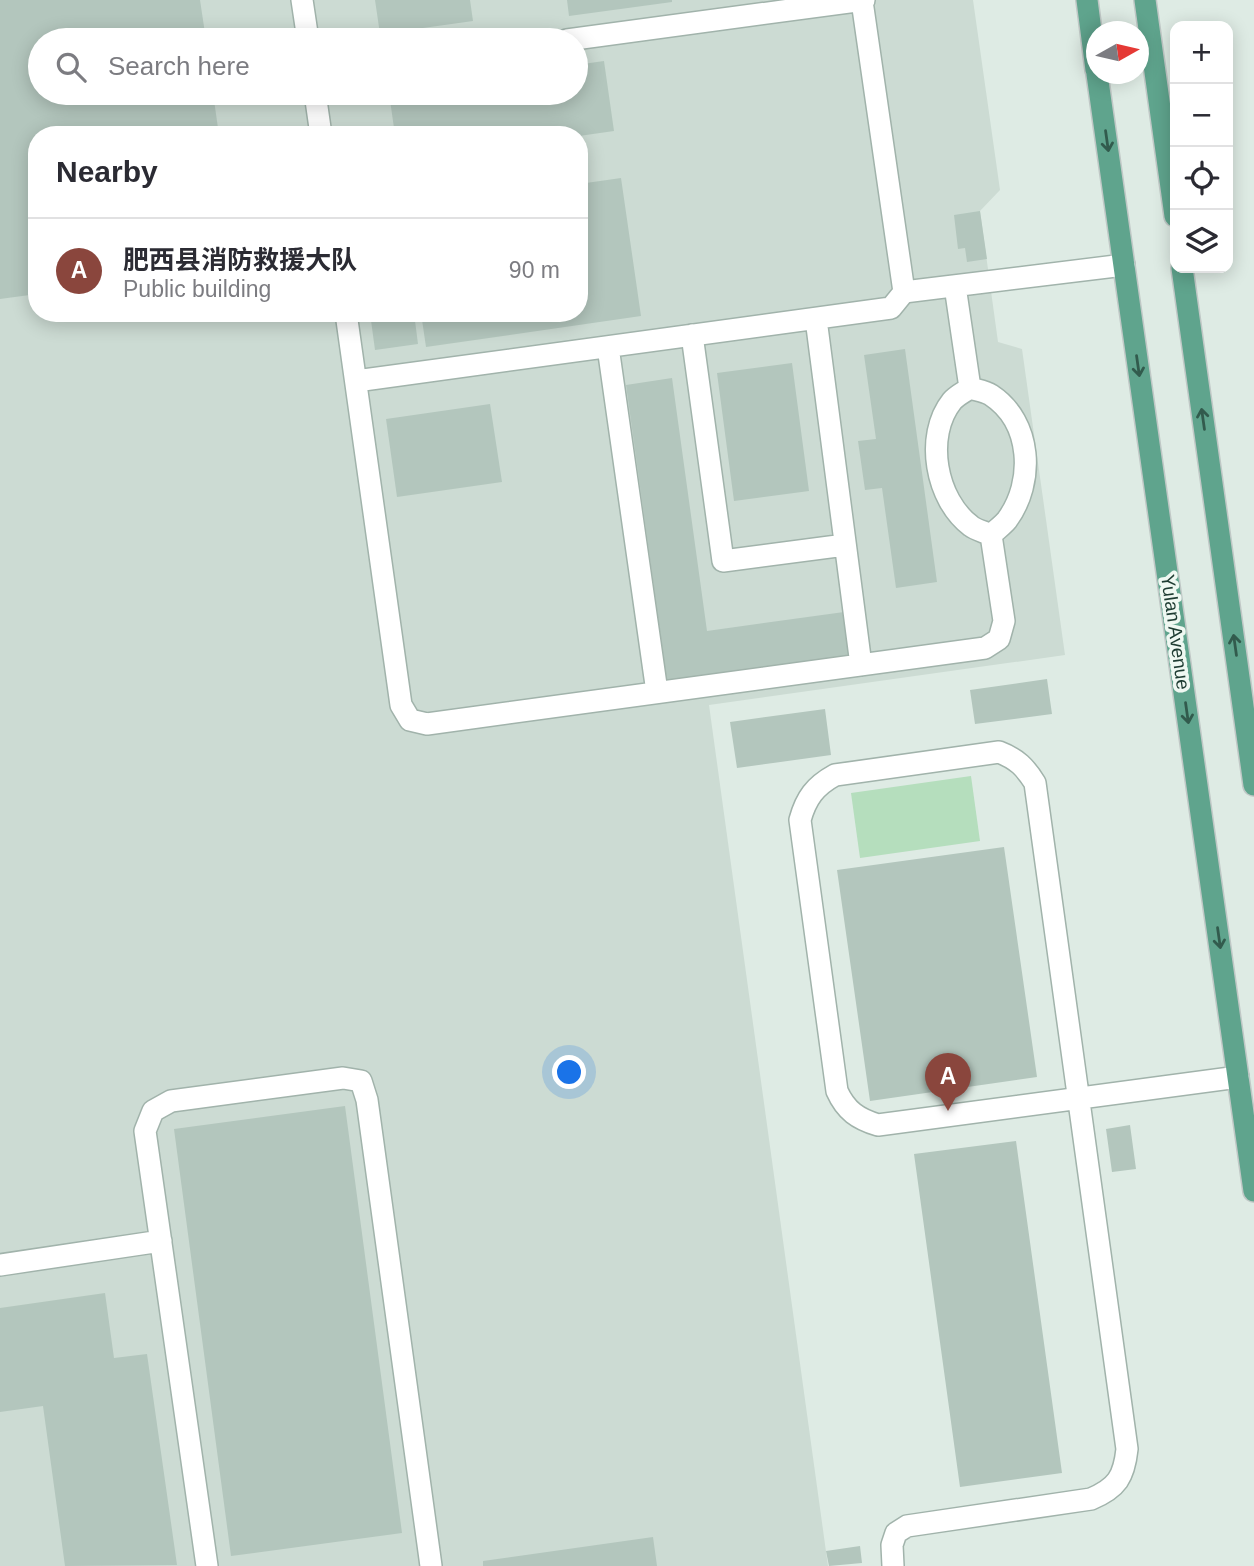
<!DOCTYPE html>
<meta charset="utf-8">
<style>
body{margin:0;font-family:Helvetica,"Noto Sans SC",sans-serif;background:#f2f2f3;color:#2b2b33}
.controls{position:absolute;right:21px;top:21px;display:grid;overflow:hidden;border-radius:14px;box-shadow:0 4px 18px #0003}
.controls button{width:63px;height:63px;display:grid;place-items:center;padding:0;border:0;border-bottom:2px solid #e1e1e2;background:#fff;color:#2b2b33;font:35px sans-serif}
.compass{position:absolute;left:1086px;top:21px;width:63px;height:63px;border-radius:50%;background:#fff;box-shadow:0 4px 18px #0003;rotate:82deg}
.you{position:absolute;left:570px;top:1073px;width:24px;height:24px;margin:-18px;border:5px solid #fff;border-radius:50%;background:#1a73e8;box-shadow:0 0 0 10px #1a73e833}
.badge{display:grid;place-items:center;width:46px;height:46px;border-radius:50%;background:#8a463d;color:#fff;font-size:23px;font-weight:700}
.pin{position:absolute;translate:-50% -58px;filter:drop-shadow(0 2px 4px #0008)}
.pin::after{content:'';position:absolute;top:37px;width:24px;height:21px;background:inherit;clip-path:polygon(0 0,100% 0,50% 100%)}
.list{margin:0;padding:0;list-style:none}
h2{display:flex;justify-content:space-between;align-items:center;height:91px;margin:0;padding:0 28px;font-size:30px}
h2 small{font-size:23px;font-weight:400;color:#7c7c81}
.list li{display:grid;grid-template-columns:46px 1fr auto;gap:21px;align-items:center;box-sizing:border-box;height:105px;padding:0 28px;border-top:2px solid #e1e1e2}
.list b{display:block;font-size:26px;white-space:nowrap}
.list p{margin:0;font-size:23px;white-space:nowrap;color:#7c7c81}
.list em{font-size:23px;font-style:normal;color:#7c7c81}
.icon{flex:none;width:38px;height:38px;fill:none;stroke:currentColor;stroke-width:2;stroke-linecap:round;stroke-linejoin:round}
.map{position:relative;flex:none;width:1254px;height:1566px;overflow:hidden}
.search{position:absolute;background:#fff;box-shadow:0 4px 18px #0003;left:28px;top:28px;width:560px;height:77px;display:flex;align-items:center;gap:18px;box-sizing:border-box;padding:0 24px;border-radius:38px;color:#7c7c81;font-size:26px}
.panel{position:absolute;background:#fff;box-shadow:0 4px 18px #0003;left:28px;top:126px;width:560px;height:196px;border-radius:28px}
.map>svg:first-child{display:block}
.built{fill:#ccdbd3;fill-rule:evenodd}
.green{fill:#b5debd}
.building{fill:#b3c6bd}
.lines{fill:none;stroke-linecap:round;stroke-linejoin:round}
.minor-casing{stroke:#a1b3ab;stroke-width:24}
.major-casing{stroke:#c0c8c6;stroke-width:24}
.minor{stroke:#fff;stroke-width:21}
.major{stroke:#5fa48d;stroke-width:21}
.oneway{stroke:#325b4d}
.labels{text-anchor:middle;stroke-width:7;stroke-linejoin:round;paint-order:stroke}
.street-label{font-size:19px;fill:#1e3c32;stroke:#eff8f2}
</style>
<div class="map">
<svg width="1254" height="1566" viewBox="0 0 1254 1566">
<rect width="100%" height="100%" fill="#deebe4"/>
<path class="built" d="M0,0H973L1000,190L980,211L998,342L1022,349L1065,655L709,705L828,1566H0ZM40,40H576V93H40ZM37,135H579V313H37Z"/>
<path class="green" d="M971,776L980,841L860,858L851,793Z"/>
<path class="building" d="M0,0H200L206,40H40V93H213L219,135H37V294L0,299Z
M375,0H470L473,21L380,34Z
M567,0H672V2L569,16Z
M604,61L614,131L579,136L395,135L389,93H576V65Z
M621,178L641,316L426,347L421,313H579V184Z
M980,211L987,259L967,262L965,248L958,249L954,215Z
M370,313H414L418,344L375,350Z
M905,349L937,582L896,588L882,488L865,490L858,441L876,439L864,355Z
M792,363L809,491L734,501L717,373Z
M672,378L707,631L844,612L850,657L667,682L626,385Z
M490,404L502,482L397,497L386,419Z
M1047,679L1052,714L975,724L970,690Z
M825,709L831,755L737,768L730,722Z
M1004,847L1037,1077L870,1101L837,870Z
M345,1106L402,1533L231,1556L174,1129Z
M1130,1125L1136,1169L1112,1172L1106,1129Z
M1016,1141L1062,1473L960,1487L914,1154Z
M105,1293L114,1358L147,1354L177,1565L65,1566L43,1406L0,1412V1308Z
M653,1537L657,1566H483V1561Z
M860,1546L862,1563L829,1566L826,1551Z"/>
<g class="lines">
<defs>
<path id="minor" d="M302,0L308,40
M862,1L904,292L1124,265
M567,40L864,0
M315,93L321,135
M955,286L970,388
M346,313L401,705L410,720L427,724L985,648L999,639L1004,621L991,535
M816,319L861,665
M692,335L723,561L845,545
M608,347L657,692
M356,381L891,308L904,292
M970,388C976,390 985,391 991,395C1032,422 1035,482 1007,520C1003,525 996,530 991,535C985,532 976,530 971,526C936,500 924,436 952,401C956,396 964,392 970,388Z
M0,1265L161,1241
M207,1566L145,1131L153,1111L171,1101L343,1078L361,1081L367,1100L431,1566
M893,1566L892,1545L896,1533L907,1526L1091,1499C1117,1488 1124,1477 1127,1449L1035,783C1025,767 1017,759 999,752L835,775C815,786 806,798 800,820L837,1091C846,1111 858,1119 878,1125C998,1109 1118,1093 1238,1077"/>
<path id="major" d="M1087,0L1096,70
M1145,0L1175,216
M1097,74L1254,1191
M1182,268L1254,785"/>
</defs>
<use href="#minor" class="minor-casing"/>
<use href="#major" class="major-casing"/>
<use href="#minor" class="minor"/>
<use href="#major" class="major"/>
</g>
<defs><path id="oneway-shaft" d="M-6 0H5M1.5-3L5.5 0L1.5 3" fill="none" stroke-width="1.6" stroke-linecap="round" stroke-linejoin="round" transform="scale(1.75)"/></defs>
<g class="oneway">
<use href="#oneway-shaft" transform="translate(1107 141) rotate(82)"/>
<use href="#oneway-shaft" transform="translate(1138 366) rotate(82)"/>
<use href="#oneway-shaft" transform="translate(1203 419) rotate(-98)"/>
<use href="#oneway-shaft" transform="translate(1235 645) rotate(-98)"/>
<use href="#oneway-shaft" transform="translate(1187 713) rotate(82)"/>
<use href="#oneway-shaft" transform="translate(1219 938) rotate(82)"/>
</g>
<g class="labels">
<g class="street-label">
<text transform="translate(1176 632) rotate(82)" y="7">Yulan Avenue</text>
</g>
</g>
</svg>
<div class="controls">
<button>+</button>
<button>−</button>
<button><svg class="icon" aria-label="locate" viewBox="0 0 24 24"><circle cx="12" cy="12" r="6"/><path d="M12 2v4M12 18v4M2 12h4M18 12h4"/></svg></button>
<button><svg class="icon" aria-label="layers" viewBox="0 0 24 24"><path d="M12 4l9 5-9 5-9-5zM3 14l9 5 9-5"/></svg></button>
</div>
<svg class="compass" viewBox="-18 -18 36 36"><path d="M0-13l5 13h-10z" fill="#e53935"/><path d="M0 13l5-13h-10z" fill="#7c7c81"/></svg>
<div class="you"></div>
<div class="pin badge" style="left:948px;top:1111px">A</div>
<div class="search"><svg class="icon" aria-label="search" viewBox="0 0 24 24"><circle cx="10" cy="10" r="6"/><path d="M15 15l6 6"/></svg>Search here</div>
<section class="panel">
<h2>Nearby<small></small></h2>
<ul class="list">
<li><span class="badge">A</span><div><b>肥西县消防救援大队</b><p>Public building</p></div><em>90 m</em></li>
</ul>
</section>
</div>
